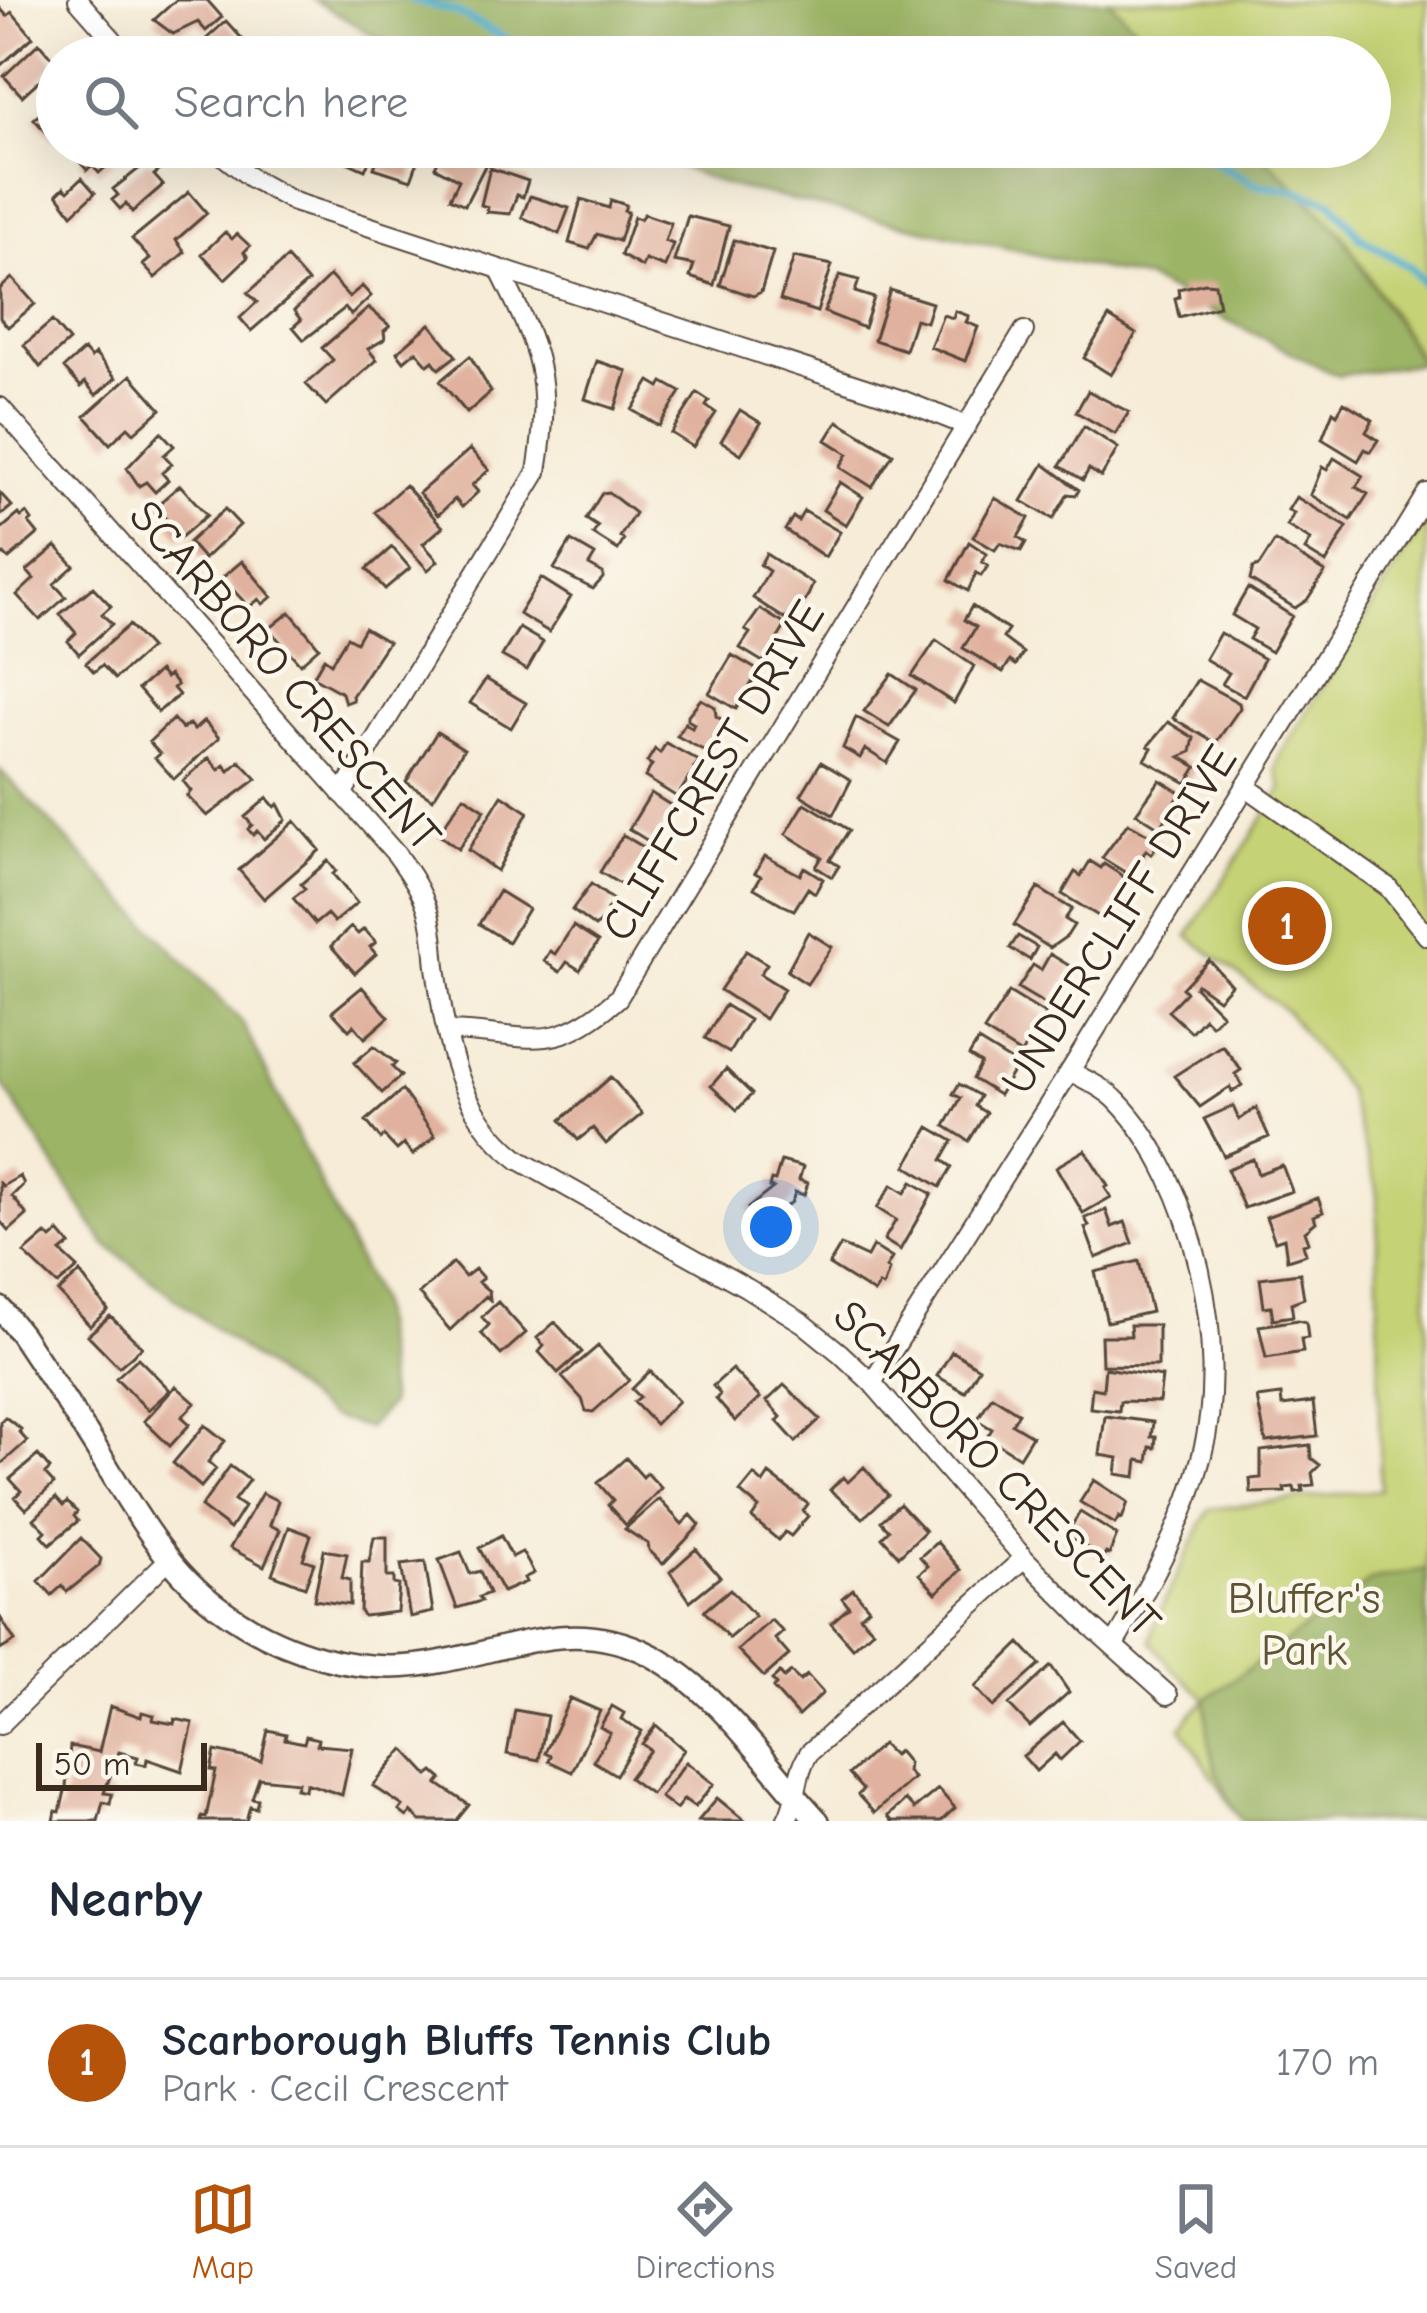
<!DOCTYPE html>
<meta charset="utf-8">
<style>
body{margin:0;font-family:"Comic Neue",sans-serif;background:#f2f2f3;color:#1f2937}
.scale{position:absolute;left:36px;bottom:30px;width:171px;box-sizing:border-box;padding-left:12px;border:6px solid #3b2a1e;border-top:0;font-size:33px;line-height:42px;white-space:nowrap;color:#3b2a1e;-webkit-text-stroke:9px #fbf7ec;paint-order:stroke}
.you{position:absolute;left:771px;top:1227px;width:42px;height:42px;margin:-30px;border:9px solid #fff;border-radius:50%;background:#1a73e8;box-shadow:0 0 0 18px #1a73e833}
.badge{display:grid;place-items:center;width:78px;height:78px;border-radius:50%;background:#b45309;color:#fff;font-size:39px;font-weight:700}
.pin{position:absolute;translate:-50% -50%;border:6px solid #fff;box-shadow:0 3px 12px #0006}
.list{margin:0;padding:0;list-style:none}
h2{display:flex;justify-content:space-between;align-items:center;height:156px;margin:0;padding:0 48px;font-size:51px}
h2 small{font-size:39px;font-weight:400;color:#747a83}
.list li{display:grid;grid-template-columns:78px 1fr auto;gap:36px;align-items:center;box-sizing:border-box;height:168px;padding:0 48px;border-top:3px solid #e0e1e3}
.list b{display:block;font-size:45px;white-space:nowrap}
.list p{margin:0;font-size:39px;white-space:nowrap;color:#747a83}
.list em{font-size:39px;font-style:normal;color:#747a83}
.icon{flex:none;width:66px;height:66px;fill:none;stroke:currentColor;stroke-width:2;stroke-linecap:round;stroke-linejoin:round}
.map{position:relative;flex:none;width:1427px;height:1821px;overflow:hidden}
.search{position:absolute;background:#fff;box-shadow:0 12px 48px #0002;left:36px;right:36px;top:36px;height:132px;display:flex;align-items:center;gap:30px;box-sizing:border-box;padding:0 42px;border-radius:66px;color:#747a83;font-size:45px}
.sheet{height:324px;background:#fff}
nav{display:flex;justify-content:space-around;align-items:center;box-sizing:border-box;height:168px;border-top:3px solid #e0e1e3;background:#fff;font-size:33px;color:#747a83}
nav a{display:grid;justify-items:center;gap:6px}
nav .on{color:#b45309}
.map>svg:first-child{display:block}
.green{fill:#c5d274;stroke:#807e49;stroke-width:3}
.forest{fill:#9cb466;stroke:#6c6f42;stroke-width:3}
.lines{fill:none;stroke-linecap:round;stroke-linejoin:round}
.stream{stroke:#4dadcc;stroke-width:8}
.building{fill:#e0b19e}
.minor-casing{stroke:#57473a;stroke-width:22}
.tertiary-casing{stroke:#57473a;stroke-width:26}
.minor{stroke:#fff;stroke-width:18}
.tertiary{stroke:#fff;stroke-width:21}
.labels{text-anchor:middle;stroke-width:9;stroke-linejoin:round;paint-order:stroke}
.street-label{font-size:45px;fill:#3b2a1e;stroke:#fbf7ec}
.park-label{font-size:45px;fill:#5e5434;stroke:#fbf7ec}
</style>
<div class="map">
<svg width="1427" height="1821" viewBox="0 0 1427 1821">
<rect width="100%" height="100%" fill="#fbf7ec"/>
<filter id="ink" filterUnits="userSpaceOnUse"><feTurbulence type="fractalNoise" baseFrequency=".00833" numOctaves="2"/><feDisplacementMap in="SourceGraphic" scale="24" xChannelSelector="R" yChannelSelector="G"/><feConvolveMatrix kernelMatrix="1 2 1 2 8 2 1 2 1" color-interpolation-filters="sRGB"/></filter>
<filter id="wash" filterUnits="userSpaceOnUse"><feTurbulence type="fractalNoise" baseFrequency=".004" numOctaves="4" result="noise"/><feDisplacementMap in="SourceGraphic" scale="48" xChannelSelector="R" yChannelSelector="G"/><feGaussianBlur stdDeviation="2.7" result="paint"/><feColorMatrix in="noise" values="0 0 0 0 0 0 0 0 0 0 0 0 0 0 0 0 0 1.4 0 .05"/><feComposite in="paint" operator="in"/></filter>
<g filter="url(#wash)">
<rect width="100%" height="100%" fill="#f6ecd7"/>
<path class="green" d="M1108,0H1427V369L1341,233L1255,147H1370V57H1165Z
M1427,518V1821H1241L1181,1727L1206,1699L1172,1668L1151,1641L1155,1621L1209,1509L1380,1490L1377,1188L1346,1089L1287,1012L1188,936L1282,788L1276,769L1280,755Z"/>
<path class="forest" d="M314,0H1108L1165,57H409Z
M629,147H1255L1341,233L1421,363L1338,376L1146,279L725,185Z
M0,770L242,1022L377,1300L390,1404L367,1428L328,1416L104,1243L0,1080Z
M1427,1569V1821H1241C1216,1780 1206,1747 1206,1699L1372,1580Z"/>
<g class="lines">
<path class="stream" d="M412,0L454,11L531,52L557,57
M992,147H1013
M1174,147L1203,155L1257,185L1294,190L1332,202L1361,238L1410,267L1427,286"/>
</g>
<g id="blocks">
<path class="building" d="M176,0H207L222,17L206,31L198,22L173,34L154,20Z
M0,8L7,16L12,12L33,37L0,66Z
M226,21L256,54L252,57H198L194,50Z
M39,43L57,64L22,96L4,76Z
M57,99V138L54,141L34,119Z
M86,147H129L99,173L92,165L87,170L79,161L85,156L80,152Z
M334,147H375L365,170L331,155Z
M382,147H423L411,180L374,168Z
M445,147L493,150L465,205L450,198L459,180L435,167Z
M150,160L159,171L154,175L163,185L132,212L126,204L120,209L112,200L118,195L113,189Z
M490,168L528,181L523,197L517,195L510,214L487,212L488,207L481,205Z
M82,178L95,193L72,214L57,194L64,187L68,191Z
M189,192L207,213L176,240L185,252L155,278L143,265L150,259L132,239Z
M530,196L569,208L559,234L522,217Z
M581,199L609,208L611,200L626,205L624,211L628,212L619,241L597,234L589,249L569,243Z
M644,214L671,223L665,241L673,244L665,267L645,260L642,267L621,255L634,217L640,219Z
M688,216L729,226L714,285L690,277L694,265L674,261Z
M225,232L232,239L237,234L250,246L244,252L248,257L225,279L202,254Z
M734,240L773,252L761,292L753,296L720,285Z
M794,257L832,265L817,312L780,300Z
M287,258L308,282L251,331L240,318L257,302L248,293Z
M840,275L859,280L855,292L874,298L864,328L824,312Z
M330,276L349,297L362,286L371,296L351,315L345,308L304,340L293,327L301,320L294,311Z
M12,278L35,304L8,327L0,318V289Z
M1205,283L1215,284L1219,306L1179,317L1175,298L1179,297L1178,289Z
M890,290L932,303L926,322L915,319L905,350L874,340Z
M369,308L390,326L384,331L385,339L368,349L377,360L326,405L306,384L333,360L322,348Z
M955,311L969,316L966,322L978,327L965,361L930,347L943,315L953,318Z
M1109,317L1136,334L1111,375L1084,358Z
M52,321L69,341L40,367L24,345Z
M430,324L456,356L439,369L433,361L428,365L416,351L404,361L397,352Z
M84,350L91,358L95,354L116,378L96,395L85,382L81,387L64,368Z
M470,356L491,392L467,413L440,381Z
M597,361L627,371L615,409L585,399Z
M131,375L161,409L134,433L128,427L110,444L85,416Z
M650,381L660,387L663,382L681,392L659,426L632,410Z
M1088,391L1129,412L1115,434L1076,412Z
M697,393L709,401L706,406L716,413L693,447L671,433Z
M1344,402L1373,420L1366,432L1378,440L1370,452L1365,449L1358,461L1322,439L1333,411L1337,414Z
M740,410L761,423L741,454L721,441Z
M838,421L893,454L872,487L840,467L848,454L826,440Z
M1084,426L1118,448L1101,477L1089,469L1083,480L1060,466Z
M161,432L174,446L164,455L172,464L162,473L168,480L155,492L146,482L139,486L127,468Z
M470,449L489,470L472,485L478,492L462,507L455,499L438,515L419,493Z
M1334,458L1363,476L1356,487L1368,494L1351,520L1311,495L1322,467L1327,470Z
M1044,464L1079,490L1076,495L1068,494L1053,519L1022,501Z
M840,482L863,497L846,525L823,510Z
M180,485L207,515L180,538L156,506Z
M405,485L443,527L423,544L438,561L428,570L375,512Z
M608,492L635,513L620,537L624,540L618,550L593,534L598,527L586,519L602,493Z
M0,493L12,506L0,516Z
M1296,497L1347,527L1326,563L1305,550L1311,540L1287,526L1294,513L1288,510Z
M995,498L1029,518L1018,537L1026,542L1021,551L1000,543L995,550L973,537Z
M225,509L240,525L204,559L189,542Z
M804,511L840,532L825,557L785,530L793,517L798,521Z
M27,513L32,520L29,523L38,534L9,559L4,554L0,557V530L19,514L21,517Z
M571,541L595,555L589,565L603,573V578L593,589L554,569Z
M1275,541L1325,572L1307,600L1295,608L1250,580L1253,568L1259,566Z
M969,542L987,554L982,562L988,566L981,576L976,573L968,591L949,580Z
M56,546L74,566L54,584L66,597L40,620L17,595L34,579L27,571Z
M392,547L410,568L385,589L367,569Z
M766,554L813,584L806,600L785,619L753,598L769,571L760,565Z
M242,561L272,597L263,604L259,599L249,607L222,578Z
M541,578L571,597L549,632L519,614Z
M93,587L111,606L102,614L112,624L79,654L68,641L76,633L60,614Z
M1248,588L1292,616L1271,652L1249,639L1255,629L1232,615Z
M972,606L1008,630L1003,638L1023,653L1016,665L1010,661L1003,672L963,648L976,627L964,620Z
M760,609L786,625L763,662L740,648L750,633L745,630Z
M290,612L319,647L300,664L269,629Z
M129,625L150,648L115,679L102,665L94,672L86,663Z
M364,628L388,642L352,696L353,700L345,703L342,693L313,677L324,658L331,663L347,637L356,642Z
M519,628L543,642L527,670L502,656Z
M1220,633L1264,659L1244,696L1222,684L1229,673L1205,659Z
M936,640L974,666L954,703L912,676Z
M732,655L759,671L736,709L709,693Z
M159,671L165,678L169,675L177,685L173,688L179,695L158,712L138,689Z
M892,674L916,690L889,727L864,711Z
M486,679L526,703L511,728L470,703Z
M1197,680L1239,703L1240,708L1217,741L1213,742L1173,718Z
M701,699L715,707L716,716L727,723L707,752L677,736L685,723L692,728L694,724L688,720V715Z
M856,717L900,742L887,763L865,749L860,758L843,748Z
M173,719L182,729L189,724L194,730L204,721L219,738L174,779L155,758L160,754L149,742Z
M1168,722L1194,738L1191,752L1180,757L1197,767L1187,783L1145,760L1152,748L1148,746Z
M437,732L464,749L433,799L406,782Z
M666,743L699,761L694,768L699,771L693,780L689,778L677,797L645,777L652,765L647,762L655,749L660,753Z
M209,758L219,770L224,765L229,771L240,761L257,779L207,816L187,796L191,791L183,781Z
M821,762L851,780L833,815L801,795Z
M1160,780L1181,793L1160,828L1136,813Z
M651,793L675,808L653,844L629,829Z
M502,795L528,812L497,871L468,850Z
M464,796L485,810L458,849L438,834Z
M267,798L275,807L278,804L286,820L264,839L257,831L253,835L248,829L252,825L245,817Z
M805,803L849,830L830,860L839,866L832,877L816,867L822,857L786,834Z
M295,821L320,850L264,899L239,870Z
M1128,823L1160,841L1151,854L1146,850L1131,876L1102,858Z
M623,835L650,851L623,886L600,872Z
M765,856L800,875L804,867L823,879L815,893L808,888L794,910L785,906L754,888L761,876L755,873Z
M328,861L336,871L333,874L357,903L334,922L327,914L315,924L293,898L305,889L301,884Z
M1090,861L1101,868L1104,864L1129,880L1105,920L1062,894L1075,872L1081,876Z
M591,884L614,901L607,910L610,912L595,927L572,910Z
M1038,888L1072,909L1065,919L1074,925L1067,936L1050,948L1014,925Z
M499,891L528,909L508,942L479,924Z
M573,926L598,942L580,970L567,962L560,972L544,961L550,951L555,954Z
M351,927L358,934L364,929L376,942L370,947L376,954L355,973L331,946Z
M808,932L832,947L807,984L787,971Z
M1018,936L1037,947L1030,960L1010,948Z
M746,951L767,964L760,974L784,989L765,1019L720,990Z
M1050,954L1073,968L1050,1007L1018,988L1033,965L1041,970Z
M1209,960L1231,985L1218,999L1197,984L1195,987L1222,1014L1211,1025L1204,1018L1191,1032L1168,1011L1186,992L1182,988Z
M362,987L389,1017L365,1038L354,1025L349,1030L332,1012Z
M1009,992L1045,1014L1021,1054L984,1031Z
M725,1005L749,1020L729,1053L705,1038Z
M978,1041L1017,1065L999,1095L973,1079L981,1064L969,1056Z
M1222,1045L1241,1070L1235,1074L1242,1085L1232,1092L1230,1087L1200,1107L1174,1076Z
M374,1046L396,1063L392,1067L401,1076L382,1093L354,1063Z
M726,1069L752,1094L737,1110L711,1086Z
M611,1077L642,1114L606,1144L593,1128L578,1140L561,1120Z
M959,1084L980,1096L975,1106L986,1113L969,1141L945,1126L961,1098L953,1094Z
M402,1090L435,1136L413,1155L404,1144L397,1150L384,1136L381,1139L366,1121Z
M1233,1106L1239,1120L1256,1108L1269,1137L1224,1156L1204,1119Z
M929,1127L953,1141L942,1160L952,1167L940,1187L906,1166Z
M1085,1150L1108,1186L1105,1188L1111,1197L1083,1213L1056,1167Z
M1253,1159L1258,1174L1282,1165L1292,1191L1244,1208L1227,1169Z
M781,1161L803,1167L799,1180L808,1183L804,1195L795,1192L792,1202L763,1226L748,1208L773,1188L769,1187L771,1180L775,1181Z
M20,1176L24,1184L12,1196L27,1215L9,1231L0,1221V1183L3,1186Z
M912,1182L932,1194L900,1250L884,1240L896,1220L877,1208L892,1185L905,1193Z
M1318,1198L1323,1212L1314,1216L1316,1222L1305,1231L1309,1242L1303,1244L1306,1254L1287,1260L1284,1238L1275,1241L1266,1217Z
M1106,1210L1112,1227L1125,1222L1133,1243L1096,1258L1085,1228L1089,1226L1085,1218Z
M59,1232L70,1245L61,1252L78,1268L58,1285L24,1253L46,1234L51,1239Z
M841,1245L867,1257L873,1246L892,1258L886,1268L889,1270L883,1287L879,1285L874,1293L829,1265Z
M1139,1261L1151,1312L1107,1322L1095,1272Z
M453,1263L465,1277L475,1269L483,1278L478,1282L489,1291L490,1300L486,1296L450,1330L419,1294Z
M80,1273L108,1310L90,1326L58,1292Z
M1300,1273L1304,1298L1291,1303L1293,1316L1273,1319L1271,1306L1264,1307L1260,1278Z
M498,1302L526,1333L501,1355L481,1333L489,1325L482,1317Z
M110,1316L142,1347L119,1367L88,1335Z
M1298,1320L1306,1322L1308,1338L1301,1339L1303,1352L1266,1358L1259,1326Z
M555,1322L582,1352L558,1373L539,1352L544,1346L537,1338Z
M1130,1325H1158V1366L1102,1365L1101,1336H1131Z
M598,1346L629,1380L593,1412L586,1411L582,1399L562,1377Z
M952,1351L979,1368L965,1392L937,1376Z
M138,1358L170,1390L148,1410L116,1378Z
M1105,1368L1162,1377L1159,1402L1120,1401L1119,1411L1090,1408L1092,1388L1103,1390Z
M732,1369L760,1398L735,1421L716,1399L720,1394L713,1386Z
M650,1371L678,1401L655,1424L634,1402L640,1397L632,1389Z
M784,1385L820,1419L796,1442L777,1421L781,1417L767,1401Z
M176,1386L195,1403L182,1417L190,1424L170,1446L144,1421Z
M1281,1395L1282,1406L1313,1402L1317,1436L1266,1442L1257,1398Z
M992,1396L1019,1413L1012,1424L1032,1436L1019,1457L987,1437L992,1429L977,1420Z
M1105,1416L1153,1422L1151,1437H1156L1155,1448L1150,1447L1148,1462L1138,1460L1136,1477L1116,1474L1118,1458L1100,1455Z
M5,1417L21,1429L19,1432L27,1441L0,1465V1422Z
M205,1425L225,1441L208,1462L216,1469L201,1487L173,1463Z
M1310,1445L1311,1458L1320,1465L1312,1473L1314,1485L1302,1486L1303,1491L1295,1492L1294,1487L1284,1488L1285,1492L1251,1493L1250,1479L1261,1478V1451Z
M38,1455L50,1469L45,1474L54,1484L26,1509L15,1497L21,1491L10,1479Z
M626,1458L643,1477L647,1473L661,1488L626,1525L608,1505L613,1500L598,1483Z
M230,1466L249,1480L234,1500L244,1507L230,1529L201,1507Z
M864,1467L888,1495L863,1518L830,1490L843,1477L848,1482Z
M769,1474L808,1504L803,1511L808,1516L791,1536L785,1532L778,1540L752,1518L759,1508L740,1492L754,1475L763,1483Z
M1094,1480L1128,1502L1122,1519L1119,1517L1115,1524L1080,1502Z
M262,1493L278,1501L270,1525L280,1530L264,1566L230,1548Z
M56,1498L63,1506L67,1502L77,1512L74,1516L78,1521L50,1544L42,1535L46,1531L34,1519Z
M659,1499L682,1524L691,1515L700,1525L663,1564L649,1550L648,1544L625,1529Z
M900,1504L925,1531L899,1556L882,1537L889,1530L881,1521Z
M1080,1512L1117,1535L1109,1555L1106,1553L1103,1558L1066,1535Z
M289,1527L311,1535L303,1559L314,1563L305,1587L272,1574Z
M501,1536L512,1557L522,1552L534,1573L524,1578L526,1582L503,1592L479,1548Z
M374,1537H387V1577H394V1584L399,1585L397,1612L364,1616L360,1612L362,1562H369Z
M81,1538L101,1559L99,1566L67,1592L62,1586L52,1595L39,1581Z
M937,1542L961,1570L936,1593L919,1574L928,1566L920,1557Z
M696,1549L720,1577L690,1601L670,1572Z
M324,1550L347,1554L342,1578L350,1580V1605L314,1600Z
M461,1552L470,1574L480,1571L489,1593L479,1597L481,1601L457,1608L439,1560Z
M425,1562L433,1612L410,1617L401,1565Z
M730,1589L755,1616L729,1638L704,1611Z
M853,1589L869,1608L860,1616L873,1630L853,1648L831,1623L849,1607L842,1598Z
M0,1617L15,1641L0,1650Z
M771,1620L783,1632L775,1639L789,1655L764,1677L738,1650Z
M1020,1643L1040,1665L993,1707L975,1687Z
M1051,1666L1069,1692L1030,1727L1009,1705Z
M791,1672L800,1681L807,1675L823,1693L798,1716L773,1688L776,1685L772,1680L780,1673L784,1678Z
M570,1698L600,1711L572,1772L549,1761L551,1756L545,1753Z
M110,1706L141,1717L142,1712L154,1715L153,1720L174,1724L175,1719L193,1723L182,1771L147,1759L146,1765L136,1763L138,1757L119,1752L104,1793L112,1794L110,1804L103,1802L98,1821H54L56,1811L60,1812L66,1787L70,1746L99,1752Z
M612,1706L624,1713L621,1719L642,1731L616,1775L593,1761L610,1733L600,1727Z
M515,1710L547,1716L539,1760L507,1754Z
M1063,1722L1080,1741L1060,1760L1055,1754L1036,1771L1023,1756Z
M656,1725L684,1750L651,1794L629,1778L650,1750L642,1744Z
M268,1730L286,1734L285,1739L304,1743L306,1736L318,1739L317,1745L352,1748L342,1795L306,1783L305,1790L296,1788L298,1782L259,1778L252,1798L258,1799L256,1808L250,1806L246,1821H201L202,1816L206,1817L216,1771L211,1770L215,1751L261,1761Z
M882,1744L893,1755L898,1751L908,1763L907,1772L913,1778L874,1813L858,1795L863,1790L849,1774Z
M404,1749L429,1776L434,1772L442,1779L438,1784L469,1805L456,1821H421L411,1812L407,1817L399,1811L403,1806L373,1786Z
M686,1762L714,1784L695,1807L684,1799L676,1809L660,1797Z
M938,1789L955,1808L941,1821H892L888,1816L905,1800L914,1809Z
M717,1798L745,1821H698Z"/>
</g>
</g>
<g filter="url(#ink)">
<use href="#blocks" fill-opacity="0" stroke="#57473a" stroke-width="3"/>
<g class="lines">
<defs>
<path id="minor" d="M78,0L128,57
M212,147L251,178L294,202L902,400L967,426
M0,407L396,854C409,872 421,889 428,911C434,929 434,948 436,967C446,1041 457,1113 519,1160L747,1288L803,1323L840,1353L872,1383L1024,1558L1090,1625L1168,1695
M1245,786L1388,887L1427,936
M342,794L537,472C552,378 541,353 499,269
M449,1031C529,1033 550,1058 618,998L1024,331
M1070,1071C1085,1080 1105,1088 1117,1101C1195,1181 1230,1348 1202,1455C1184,1524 1150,1585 1113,1646
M872,1383L1070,1071L1427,493
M0,1725L170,1558
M786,1821C799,1798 795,1774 809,1753L1024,1558"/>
<path id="tertiary" d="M0,1308L21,1334C46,1372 72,1410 96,1448C130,1503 164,1567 217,1606C280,1653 361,1678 439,1662C515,1648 575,1616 651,1655C719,1692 766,1765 818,1821"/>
</defs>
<use href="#minor" class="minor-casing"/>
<use href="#tertiary" class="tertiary-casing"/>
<use href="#minor" class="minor"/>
<use href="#tertiary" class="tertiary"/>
</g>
</g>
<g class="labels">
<g class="street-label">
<text transform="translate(286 675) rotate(49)" y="16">SCARBORO CRESCENT</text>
<text transform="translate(712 770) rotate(-59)" y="16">CLIFFCREST DRIVE</text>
<text transform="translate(1118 919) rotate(-58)" y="16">UNDERCLIFF DRIVE</text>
<text transform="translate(998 1468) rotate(46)" y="16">SCARBORO CRESCENT</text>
</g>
<g class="park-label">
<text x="1304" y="1613">Bluffer's<tspan x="1304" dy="52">Park</tspan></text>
</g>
</g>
</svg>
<div class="scale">50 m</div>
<div class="you"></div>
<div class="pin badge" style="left:1287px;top:926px">1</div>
<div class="search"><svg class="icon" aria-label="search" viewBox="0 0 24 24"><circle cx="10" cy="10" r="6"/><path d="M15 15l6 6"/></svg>Search here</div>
</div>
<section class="sheet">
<h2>Nearby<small></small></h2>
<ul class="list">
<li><span class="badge">1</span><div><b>Scarborough Bluffs Tennis Club</b><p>Park · Cecil Crescent</p></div><em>170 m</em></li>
</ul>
</section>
<nav>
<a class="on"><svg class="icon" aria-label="map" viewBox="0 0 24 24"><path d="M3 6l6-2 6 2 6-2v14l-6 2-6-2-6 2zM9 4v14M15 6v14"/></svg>Map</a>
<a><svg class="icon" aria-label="directions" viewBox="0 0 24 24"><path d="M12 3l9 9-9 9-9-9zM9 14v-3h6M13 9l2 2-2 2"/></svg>Directions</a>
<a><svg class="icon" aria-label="saved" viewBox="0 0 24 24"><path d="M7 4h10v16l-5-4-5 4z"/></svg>Saved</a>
</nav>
